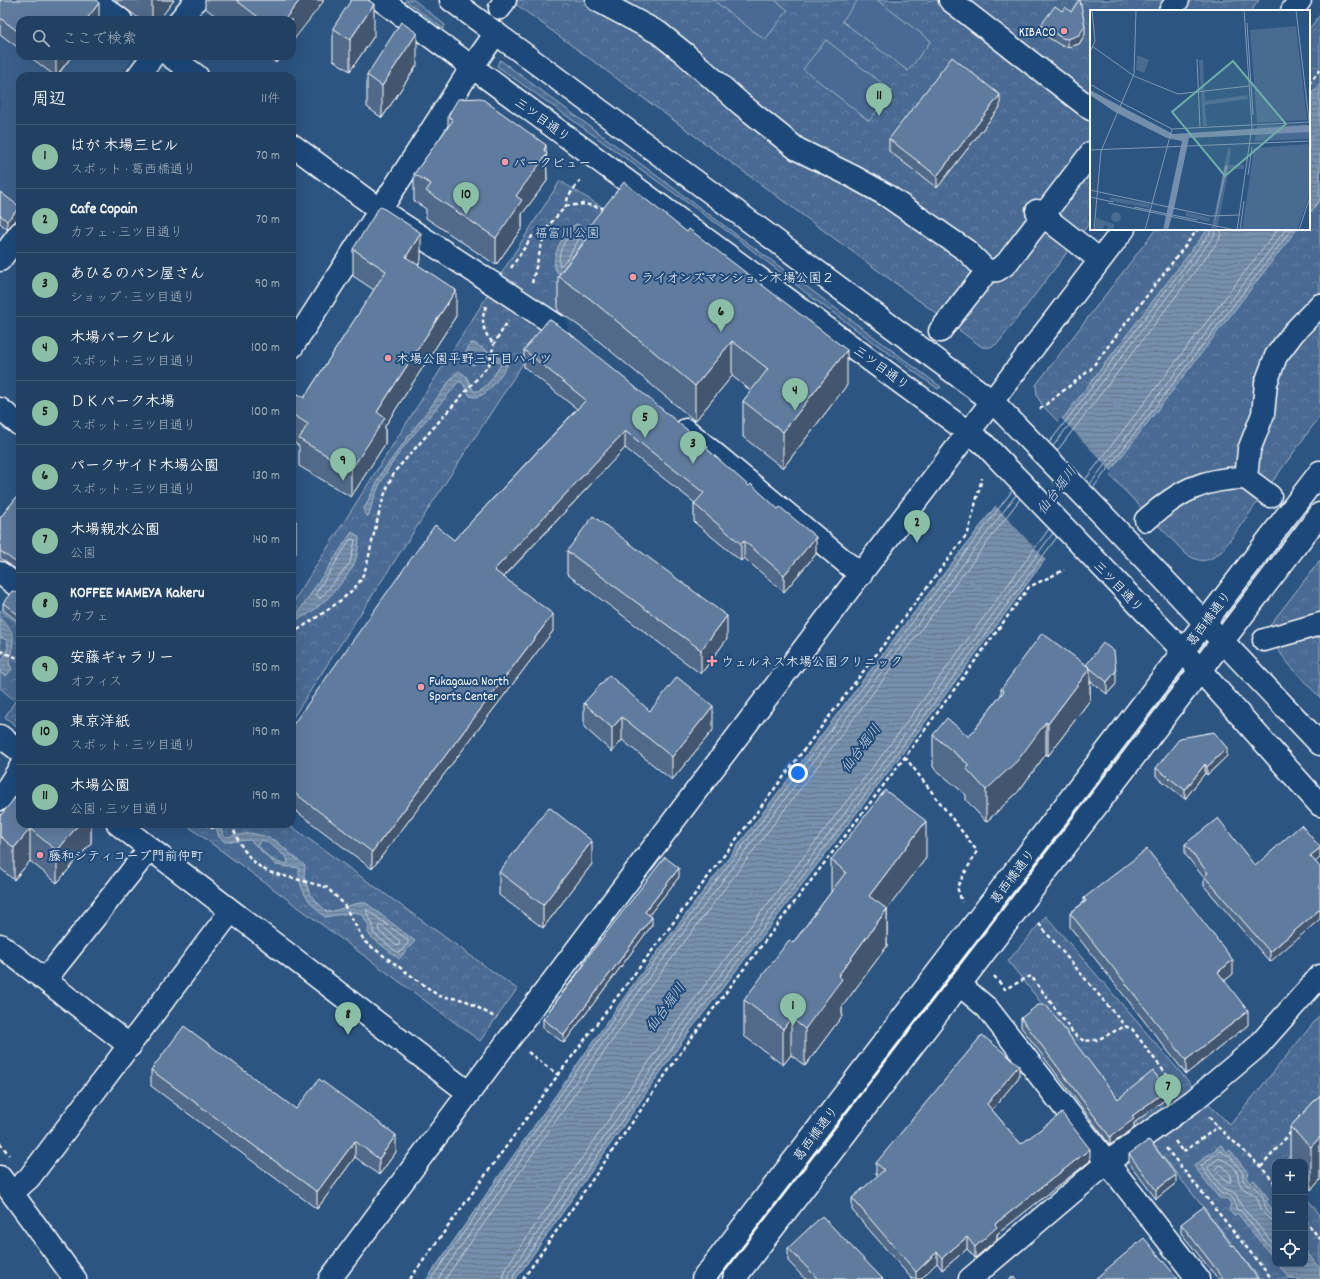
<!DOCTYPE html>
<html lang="ja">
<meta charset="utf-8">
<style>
body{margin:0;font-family:Dekko,"Klee One",sans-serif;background:#2d4b6b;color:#f1f3f6}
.controls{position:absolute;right:12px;bottom:12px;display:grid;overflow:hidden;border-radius:8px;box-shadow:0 4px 16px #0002}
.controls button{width:36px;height:36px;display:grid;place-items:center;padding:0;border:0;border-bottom:1px solid #3e5977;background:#214062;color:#f1f3f6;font:20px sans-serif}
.you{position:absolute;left:798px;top:773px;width:14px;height:14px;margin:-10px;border:3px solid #fff;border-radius:50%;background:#1a73e8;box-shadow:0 0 0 6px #1a73e833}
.badge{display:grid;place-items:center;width:26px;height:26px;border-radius:50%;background:#8abfa5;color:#111;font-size:13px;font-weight:700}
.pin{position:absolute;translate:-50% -33px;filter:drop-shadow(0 1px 2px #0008)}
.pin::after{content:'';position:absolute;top:21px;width:14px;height:12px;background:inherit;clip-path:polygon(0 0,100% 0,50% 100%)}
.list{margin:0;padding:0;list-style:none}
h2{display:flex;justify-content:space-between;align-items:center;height:52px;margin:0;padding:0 16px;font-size:17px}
h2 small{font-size:13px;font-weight:400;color:#a2afbe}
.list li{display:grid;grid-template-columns:26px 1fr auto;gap:12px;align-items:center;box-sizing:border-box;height:64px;padding:0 16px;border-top:1px solid #3e5977}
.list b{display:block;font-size:15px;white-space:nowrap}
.list p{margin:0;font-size:13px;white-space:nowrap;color:#a2afbe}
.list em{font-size:13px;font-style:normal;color:#a2afbe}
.icon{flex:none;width:22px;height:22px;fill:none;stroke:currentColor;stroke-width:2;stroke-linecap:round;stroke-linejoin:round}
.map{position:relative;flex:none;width:1320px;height:1279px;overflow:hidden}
.search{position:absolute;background:#214062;box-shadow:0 4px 16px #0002;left:16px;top:16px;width:280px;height:44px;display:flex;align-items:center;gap:10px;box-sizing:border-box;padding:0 14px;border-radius:12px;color:#a2afbe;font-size:15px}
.panel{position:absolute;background:#214062;box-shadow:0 4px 16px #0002;left:16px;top:72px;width:280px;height:756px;border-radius:12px}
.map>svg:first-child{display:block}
.built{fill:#3b618b}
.grass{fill:url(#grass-tufts);stroke:#a4b5c8}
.park{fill:url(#park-crowns);stroke:#a4b5c8}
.pitch{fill:#486b92;stroke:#a4b5c8}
.water{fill:url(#water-rules);stroke:#acbcce;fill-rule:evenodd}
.pier{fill:#2c5582}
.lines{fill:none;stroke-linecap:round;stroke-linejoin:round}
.shore{stroke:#c7d2de;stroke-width:1}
.minor-casing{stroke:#fff;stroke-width:25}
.major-casing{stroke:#fff;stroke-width:25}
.path{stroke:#fff;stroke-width:2.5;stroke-dasharray:4 3;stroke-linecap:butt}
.minor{stroke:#1f4a7a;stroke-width:22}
.major{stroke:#1f4a7a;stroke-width:22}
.minor-bridge-casing{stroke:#fff;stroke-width:25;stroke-linecap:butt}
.minor-bridge{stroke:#1f4a7a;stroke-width:22}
.wall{fill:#516b89;stroke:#fff}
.shaded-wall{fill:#42576f;stroke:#fff}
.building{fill:#5e7c9f;stroke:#fff}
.poi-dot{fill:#ff9aa2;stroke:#1f4a7a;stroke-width:1.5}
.labels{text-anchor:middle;stroke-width:4;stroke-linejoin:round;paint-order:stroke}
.poi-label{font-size:13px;fill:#fff;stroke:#1f4a7a;text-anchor:start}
.street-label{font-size:13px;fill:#fff;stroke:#1f4a7a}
.park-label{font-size:13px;fill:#dae1e9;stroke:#1f4a7a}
.water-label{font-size:14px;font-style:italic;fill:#d5dde6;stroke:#1f4a7a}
.inset-road{fill:none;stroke:#8099b4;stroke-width:1}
.view{fill:#6fada8;fill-opacity:0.15;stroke:#6fada8;stroke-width:2}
.inset-edge{fill:none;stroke:#fff;stroke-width:2}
</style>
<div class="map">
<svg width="1320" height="1279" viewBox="0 0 1320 1279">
<defs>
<pattern id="grass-tufts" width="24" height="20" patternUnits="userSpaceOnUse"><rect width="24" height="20" fill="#486b92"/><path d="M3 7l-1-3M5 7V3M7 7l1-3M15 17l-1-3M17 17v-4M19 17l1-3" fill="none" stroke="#6381a2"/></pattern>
<pattern id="park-crowns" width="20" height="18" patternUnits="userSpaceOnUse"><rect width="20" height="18" fill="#486b92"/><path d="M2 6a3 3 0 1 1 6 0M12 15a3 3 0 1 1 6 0" fill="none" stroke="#6381a2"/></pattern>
<pattern id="water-rules" width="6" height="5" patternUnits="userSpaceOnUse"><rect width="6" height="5" fill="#748fad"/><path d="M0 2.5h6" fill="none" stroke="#66788b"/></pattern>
</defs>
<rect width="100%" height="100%" fill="#2c5582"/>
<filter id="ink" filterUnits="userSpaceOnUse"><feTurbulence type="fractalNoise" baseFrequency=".025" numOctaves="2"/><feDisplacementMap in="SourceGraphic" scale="8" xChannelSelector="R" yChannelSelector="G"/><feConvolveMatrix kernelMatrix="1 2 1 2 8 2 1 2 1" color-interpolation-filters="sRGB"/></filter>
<g filter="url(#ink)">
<path class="built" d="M0,0L20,20V56H129L130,62L120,76H20V214L0,241Z"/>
<path class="grass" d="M405,0H414L445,25L443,29Z
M500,60L791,275L941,387L938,389L814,299L738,239L497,66Z"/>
<path class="park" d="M510,0H1259L1251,11H1091V221L999,342C993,347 989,348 982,347Z
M1320,15V416L1222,551C1208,562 1202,564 1186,554L1043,406L1037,396L1036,385L1156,229H1309V29Z
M560,181L618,217L292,719V604Z
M1320,560V698C1306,682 1264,644 1271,624Z
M0,610L20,625V729L5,717L15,701L0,688Z
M185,824H288L517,989L480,1041Z
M1046,916L1200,1095L1230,1125L1320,1015V1119L1284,1162H1275V1264H1305V1196L1320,1215V1279H1260L1008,961Z"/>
<path class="pitch" d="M713,0H775L788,10L765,40Z
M858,0H877L931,41L908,71L842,21Z
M826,40L892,91L869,121L803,69Z"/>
<path class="water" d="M1320,83V200L1309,214V97Z
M577,224L586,229C588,237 567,271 558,273C547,263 564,228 577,224Z
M1208,229H1297L1111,470L898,759L686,1036L516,1279H427L635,982L900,631Z
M471,343H474L506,362L507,366C499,377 485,402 470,396L462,382H458C426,424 381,461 369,515L366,516L364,514V509L382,472L455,374L459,371L466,376L474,392C487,390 495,374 501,364L484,354L477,363L473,365L464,361L466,352Z
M352,532L359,537V541C358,549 357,559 353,566C345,582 315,615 297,619L296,616Z
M0,619C20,634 12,643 9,663L12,669L6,676L0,673V660L4,658L8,647L7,640L0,637Z
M215,824H219L223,834L226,837L251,833L264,836L276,841L305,866L304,876L310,895L327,912C341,911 354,901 366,903L415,941L399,959L370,936L368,932L369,926L362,914L355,912L325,917C309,903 298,890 299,868L276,865L250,840L225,842L219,837ZM261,840C269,841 279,852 287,858L288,863C277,866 263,854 258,844Z
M1221,1145L1227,1152L1230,1150L1249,1174L1246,1177L1250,1183L1254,1180L1269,1199L1266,1201L1275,1213V1260L1237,1213L1234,1216L1229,1210L1231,1204L1228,1199L1219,1198L1194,1166Z
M1305,1250L1320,1269V1279H1290L1278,1264H1305Z"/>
<path class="pier" d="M1061,418L1112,472L1046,560L994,504Z"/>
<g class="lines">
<path class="shore" d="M578,228L582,231V234L567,259L560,266C556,255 566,233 578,228Z
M1049,443L1210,233L1211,229
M1053,446L1214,236L1216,229
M1057,451L1219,240L1222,229
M1085,480L1278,229
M1090,484L1286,229
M1093,488L1292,229
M351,539H354L355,541L350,563L321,598H319L316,594Z
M367,910L408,940V943L400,952H397L373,933V925L367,913Z
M379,926H382L400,941L399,945L397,946L379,931Z
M1220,1165L1224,1167L1231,1175L1230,1183L1226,1182L1216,1170Z
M1275,1215C1265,1213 1265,1204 1263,1197C1262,1194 1256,1190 1254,1187L1248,1186L1243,1180V1173L1230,1156L1219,1151L1201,1166L1220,1193C1231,1194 1235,1198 1236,1209L1241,1211L1275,1254
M1275,1220C1262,1219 1261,1206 1257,1198C1253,1191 1247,1193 1242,1187C1238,1182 1239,1179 1237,1173C1235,1165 1225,1161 1219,1158L1208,1167V1169L1223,1188L1235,1193L1241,1205L1275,1246
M431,1279L638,984L1012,491
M438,1279L642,987L1016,495
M445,1279L647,991L1020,499
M502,1279L505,1269L673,1027L886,750L1049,529
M508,1279L510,1272L678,1031L890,754L1053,533
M513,1279L514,1275L682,1034L894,757L1057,537"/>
<defs>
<path id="minor" d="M94,0L121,20
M597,0L659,33L684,53L741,104L797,149L852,176L886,195L967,251L987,271L997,270L1006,264L1091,153
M950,0L1091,109
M500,8L505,0
M1170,11L1178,0
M1292,11L1300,0
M180,20L196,0
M170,56L197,76
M138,76L153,56
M292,145L380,210L492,283
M1037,211L1100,260
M0,260L20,233
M940,331L987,271
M292,347L472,67L496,33
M0,409L20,425
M686,430L861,575
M1246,478L1270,496
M1146,520C1178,492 1202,478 1246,478L1249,450L1263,414L1266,383L1276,356L1294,332L1320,305
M0,573L20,588
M1264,640L1320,624
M0,736L20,751
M0,799L20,768
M118,824L469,1093
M0,945L130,1046
M45,980L150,848
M960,985L987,1008L1198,1279
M0,1177L75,1279
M12,1193L29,1178L231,911
M330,1279C592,927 857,577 1124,229
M970,1279L1108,1162L1193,1101L1258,1046L1320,976"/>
<path id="major" d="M381,0L984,444L1183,651L1320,805
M451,0L992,401L1101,513L1320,744
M703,1279L1320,472
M734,1279L1320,514"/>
</defs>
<use href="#minor" class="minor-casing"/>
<use href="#major" class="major-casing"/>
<path class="path" d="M1309,84L1320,69
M566,206L584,204L607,209
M511,268L533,235L544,237
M532,283L543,239L549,225L566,206L568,197L581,179
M486,306C480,321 483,333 494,344
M1040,409L1090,370L1198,229
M292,634C310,621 348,599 360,581C366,570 369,557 371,546C378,519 382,493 396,470L489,365L494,344L508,321
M0,651L20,659
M17,720L20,708
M905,757L977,851L957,887L962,902
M205,824L211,828L228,824
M232,824C238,844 250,863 269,872L326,887L343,903L365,942L439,996L465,1000L496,1018
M1039,924L1125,1026
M994,976L1005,989L1031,976L1074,1034L1084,1041L1097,1040L1125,1026L1132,1029L1175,1086
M528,1052L558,1075
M1209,1117L1218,1127
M1175,1141L1183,1152L1218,1127L1261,1167L1275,1183
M0,1143L9,1155
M1166,1148L1272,1279
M1261,1167L1291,1132
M1305,1220L1320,1239
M410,1279L558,1075L968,533L982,478
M523,1279L689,1041L905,757L1029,587L1064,570"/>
<use href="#minor" class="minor"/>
<use href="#major" class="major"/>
<defs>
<path id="minor-bridge" d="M492,283L557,326"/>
</defs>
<use href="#minor-bridge" class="minor-bridge-casing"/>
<use href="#minor-bridge" class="minor-bridge"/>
</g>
<path class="wall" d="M0,0L99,19L20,20V49L0,34Z
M114,0H174L159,20H141L128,10Z
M205,0H323V2L292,20H221L205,8Z
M1041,25L1085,34L1079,44L1068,47L1062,46L1041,33Z
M333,28L374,36L350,71L333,60Z
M29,56H72L57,76H55Z
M267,56H281L276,63Z
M417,65L382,118L367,107V75Z
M1000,107L937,188L889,151V139Z
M448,116L546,153L547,181L522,214V228L496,265L426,218V209L414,201V174L448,127Z
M0,192L20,216L7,229L0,223Z
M585,231L847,385L783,468L743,437V401L751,391L732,376L695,421L589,333L558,311V276L585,241Z
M353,249L421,260L418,265L456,316L385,426V444L351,497L299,466V446L292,441V390L304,398L374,290L353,276Z
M524,350L708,450L816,554L784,592L744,558L741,561L694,522V504L695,503L625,448L504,577L553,631L372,869L292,808V726L454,540L577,409L524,367Z
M20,493V572L0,558V518Z
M567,551L727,639L701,674L567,574Z
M19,593H20V623L3,610V603Z
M1086,665L1116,684L1107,694L1090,681V700L1048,756L1046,754L1018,792L986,822L966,800V795L933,767V735L969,737L1001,695V689Z
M584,703L650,711L713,730L672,780L622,740L612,752L584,727Z
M1227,756L1207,775L1205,773L1185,799L1156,776V768Z
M0,816L91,824V843L57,883L30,861L14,880L0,868Z
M1185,844L1255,866L1315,862L1270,962L1204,886V878L1185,854Z
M926,858L887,909V946L842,1007V1016L805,1066L791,1055L783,1065L744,1036V1000L793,943L831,892V860Z
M592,864L543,928L499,895V872Z
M679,877L649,915L652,925L564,1043L543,1028V1019L583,965V963Z
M1084,898L1233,974L1224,981L1248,1025L1186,1074L1070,927V913L1084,902Z
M1021,1018L1118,1099L1167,1098L1134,1123V1128L1110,1145L1021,1027Z
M151,1070L296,1109L396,1152L379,1175L355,1157L317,1209L151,1086Z
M1019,1077L992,1110L1021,1144L1090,1161L997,1234V1239L975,1258L967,1249L942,1270L937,1263L921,1279H912L852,1210V1198L878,1176L876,1174V1163Z
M1320,1095V1180L1311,1190L1305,1185V1162H1290V1127Z
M1129,1154L1176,1183L1156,1199L1129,1163Z
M1181,1224L1232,1246L1258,1279H1218L1181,1233Z
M788,1248L883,1279H805L788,1261Z"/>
<path class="shaded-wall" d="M152,0H174L159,20H152Z
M300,0H323V2L292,42V20H284Z
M99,3V20H86Z
M374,4V36L350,71V40Z
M1085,26V34L1079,44L1068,47V39Z
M417,33V65L382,118V86Z
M59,56H72L56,76V60Z
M276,56H281L276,63Z
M1000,95V107L937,188V176Z
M546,145L547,181L522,214V228L496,265V238L516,196L544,150Z
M20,207V216L7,229V221Z
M421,233V260L406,284V257Z
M456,290V316L385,426V444L351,497V470L377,412Z
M732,341V376L695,421V386Z
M847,350V385L783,468V432Z
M625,431V448L494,587V570Z
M296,521V553L292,559V527Z
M816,537V554L784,592V575Z
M744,541V558L741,561V544Z
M553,614V631L372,869V852Z
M727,616V639L701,674V650Z
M1090,668V700L1048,756V724Z
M1116,671V684L1107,694V682Z
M713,706V730L672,780V757Z
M622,717V740L612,752V728Z
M1046,722V754L1018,792L986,822V790Z
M1227,748V756L1207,775V767Z
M1205,764V773L1185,799V790Z
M926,821V858L869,933V896Z
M79,824H91V843L57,883V851Z
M30,829V861L14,880V848Z
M592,841V864L543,928V905Z
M1320,848V858L1310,866V856Z
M679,868V877L645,920V912Z
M887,909V946L842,1007V1016L805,1066V1029L838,976Z
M1320,909V919L1270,962V952Z
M652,917V925L564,1043V1035Z
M1233,960V974L1218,986V972Z
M1248,1011V1025L1186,1074V1060Z
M791,1018V1055L783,1065V1029Z
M1019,1065V1077L987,1116V1104Z
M1167,1090V1098L1134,1123V1128L1110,1145V1137L1132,1116Z
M396,1135V1152L379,1175V1159Z
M1320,1137V1180L1311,1190V1147Z
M355,1141V1157L317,1209V1192Z
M1090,1149V1161L997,1234V1239L975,1258V1247L995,1224Z
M1176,1175V1183L1156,1199V1190Z
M967,1237V1249L942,1270V1258Z
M937,1252V1263L921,1279H916V1272Z"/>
<path class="building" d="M0,0H96L99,3L86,20H20V33L0,18Z
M236,0H300L284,20H262Z
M351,0H368L374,4L350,40L333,28Z
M1079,0H1080L1085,26L1079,35L1068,39L1062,38L1041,25L1055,6L1062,11L1065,7L1071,12Z
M401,22L417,33L382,86L367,75Z
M50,56H59L56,60Z
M952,57L1000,95L937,176L889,139Z
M481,98L546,145L544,150L547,154L516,196L522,200L496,238L426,191L431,184L414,174L453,120L448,116L458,99Z
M624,182L687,232L689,229L847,350L783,432L743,401L768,369L732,341L695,386L589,298L558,276L590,235L585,231Z
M0,192L20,207L7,221L0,215Z
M380,206L421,233L406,257L456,290L377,412L385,418L351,470L299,439L308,424L292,414V390L304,398L386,271L353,249Z
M549,319L573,336L708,447L707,449L749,486L751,484L778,509L780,507L816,537L784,575L744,541L741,544L694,504L704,493L625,431L494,570L553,614L372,852L292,791V726L435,525L454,540L586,400L524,350Z
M20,493V565L0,551V518Z
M593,516L727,616L701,650L567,551Z
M292,519L296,521L292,527Z
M12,591L20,593V616L3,603Z
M1042,633L1090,668L1048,724L1046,722L1018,760L986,790L966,768L969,765L933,735L947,718L969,737L1004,691L1001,689Z
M1103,643L1114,651L1116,671L1107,682L1086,665Z
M609,675L650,711L677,677L713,706L672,757L622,717L612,728L584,703Z
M1214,732L1227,748L1207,767L1205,764L1185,790L1156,768L1180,738Z
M885,790L926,821L869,896L887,909L838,976L842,979L805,1029L791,1018L783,1029L744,1000L789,940L793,943L846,872L831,860Z
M20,792V824H79L57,851L30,829L14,848L0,836V816Z
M549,807L592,841L543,905L499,872Z
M1218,818L1255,866L1301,825L1320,847V848L1310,856L1320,867V909L1270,952L1204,876L1208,873L1185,844Z
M1147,849L1233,960L1218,972L1248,1011L1186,1060L1070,913L1086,901L1084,898Z
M665,857L679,868L645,912L652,917L564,1035L543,1019L585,964L583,963Z
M1038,1005H1046L1118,1099L1153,1071L1167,1090L1132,1116L1134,1119L1110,1137L1021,1018Z
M184,1026L296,1109L319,1079L396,1135L379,1159L355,1141L317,1192L151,1070Z
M982,1035L1019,1065L987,1104L1021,1144L1062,1113L1090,1149L995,1224L997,1227L975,1247L967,1237L942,1258L937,1252L916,1272L852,1198L884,1170L876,1163Z
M1320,1095V1137L1311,1147L1290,1127Z
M1149,1140L1176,1175L1156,1190L1129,1154Z
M1203,1207L1232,1246L1234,1245L1258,1279H1224L1181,1224Z
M822,1216L883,1279H816L817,1278L788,1248Z
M1144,1238L1178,1279H1095Z
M1014,1276L1016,1279H1009Z"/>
</g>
<g class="poi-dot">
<circle cx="1064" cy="31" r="4"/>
<circle cx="505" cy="162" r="4"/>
<circle cx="633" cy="277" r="4"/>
<circle cx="388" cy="358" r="4"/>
<path d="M710 655h4v4h4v4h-4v4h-4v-4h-4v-4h4z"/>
<circle cx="421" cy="687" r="4"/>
<circle cx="40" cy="855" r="4"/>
</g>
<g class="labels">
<g class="poi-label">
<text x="1056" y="36" text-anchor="end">KIBACO</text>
<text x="513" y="167">パークビュー</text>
<text x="641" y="282">ライオンズマンション木場公園２</text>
<text x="396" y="363">木場公園平野三丁目ハイツ</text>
<text x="721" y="666">ウェルネス木場公園クリニック</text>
<text x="429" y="685">Fukagawa North<tspan x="429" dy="15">Sports Center</tspan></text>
<text x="48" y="860">藤和シティコープ門前仲町</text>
</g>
<g class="street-label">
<text transform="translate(543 119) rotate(36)" y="5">三ツ目通り</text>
<text transform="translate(882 367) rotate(36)" y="5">三ツ目通り</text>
<text transform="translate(1119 586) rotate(46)" y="5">三ツ目通り</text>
<text transform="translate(1208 618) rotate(-53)" y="5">葛西橋通り</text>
<text transform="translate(1012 876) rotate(-53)" y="5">葛西橋通り</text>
<text transform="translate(815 1133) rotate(-53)" y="5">葛西橋通り</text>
</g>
<g class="park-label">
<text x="567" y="237">福富川公園</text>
</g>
<g class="water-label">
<text transform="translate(1056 490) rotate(-53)" y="5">仙台堀川</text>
<text transform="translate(860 748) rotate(-53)" y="5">仙台堀川</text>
<text transform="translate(665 1007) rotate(-54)" y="5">仙台堀川</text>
</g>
</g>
<g transform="translate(1090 10)">
<rect width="220" height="220" fill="#2c5582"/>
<path d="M6,208L24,214V220H17L18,216L14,215L13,219L5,220Z" fill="#486b92"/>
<path d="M47,45L59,50L54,63L46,60Z" fill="#486b92"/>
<path d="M206,16L217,110L167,113L160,20ZM109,50H113L115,91L157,85L158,89L115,95L117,116H113ZM217,114L220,129L165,131L167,116ZM220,134V184L207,220H152L164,138ZM138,138H141L139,155H154V159H139L127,220H121ZM20,187L60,194L59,198L33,193L21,191ZM96,202L120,208L119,212L96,206Z" fill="#486b92"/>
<path d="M176,168V177H185L187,180L176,186L171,206L160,205L164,171Z" fill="#486b92"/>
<path d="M197,46L198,63L171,65L170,47ZM21 207a5 5 0 1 1 10 0a5 5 0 1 1-10 0Z" fill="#486b92"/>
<path d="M0,80L83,124L220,115V122L99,128L84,199L78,220H73L92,131L77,128L25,102L0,85ZM135,155L138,156L123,220L126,201Z" fill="#748fad"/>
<path class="inset-road" d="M206,0L220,119M157,13L163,105M2,36L44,66L88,84L159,76M0,42L5,31L2,0M107,49L110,117M0,74L32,93L82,119L220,112M0,140L220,131M158,165L162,137M0,180L120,206L149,205M0,187L23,192M18,193L145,220M44,197L107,210M4,220L11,141L44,64L46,0M55,220L82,119M147,220L162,116L154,0M150,220L154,191M209,220L220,187"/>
<path class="view" d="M143,51L196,114L135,166L82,102Z"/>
<rect width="220" height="220" class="inset-edge"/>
</g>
</svg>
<div class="controls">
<button>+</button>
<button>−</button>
<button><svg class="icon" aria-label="locate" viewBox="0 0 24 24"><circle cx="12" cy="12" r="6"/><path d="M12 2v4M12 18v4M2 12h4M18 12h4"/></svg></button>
</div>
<div class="you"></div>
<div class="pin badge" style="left:793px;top:1026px">1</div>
<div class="pin badge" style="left:917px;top:543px">2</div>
<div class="pin badge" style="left:693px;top:464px">3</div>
<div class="pin badge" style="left:795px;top:411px">4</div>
<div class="pin badge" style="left:645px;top:438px">5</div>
<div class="pin badge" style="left:721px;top:332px">6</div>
<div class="pin badge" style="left:1168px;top:1107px">7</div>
<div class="pin badge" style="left:348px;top:1035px">8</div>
<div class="pin badge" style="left:343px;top:481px">9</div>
<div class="pin badge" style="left:466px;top:215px">10</div>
<div class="pin badge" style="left:879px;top:116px">11</div>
<div class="search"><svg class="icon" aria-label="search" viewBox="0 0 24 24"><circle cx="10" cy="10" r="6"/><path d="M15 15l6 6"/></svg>ここで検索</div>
<section class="panel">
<h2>周辺<small>11件</small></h2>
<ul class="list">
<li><span class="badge">1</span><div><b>はが 木場三ビル</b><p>スポット · 葛西橋通り</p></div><em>70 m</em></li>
<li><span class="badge">2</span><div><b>Cafe Copain</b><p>カフェ · 三ツ目通り</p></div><em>70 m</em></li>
<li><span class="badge">3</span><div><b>あひるのパン屋さん</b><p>ショップ · 三ツ目通り</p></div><em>90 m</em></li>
<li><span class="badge">4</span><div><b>木場パークビル</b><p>スポット · 三ツ目通り</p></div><em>100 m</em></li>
<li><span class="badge">5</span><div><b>ＤＫパーク木場</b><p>スポット · 三ツ目通り</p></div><em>100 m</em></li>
<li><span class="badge">6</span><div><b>パークサイド木場公園</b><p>スポット · 三ツ目通り</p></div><em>130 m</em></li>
<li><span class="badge">7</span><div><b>木場親水公園</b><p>公園</p></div><em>140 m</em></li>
<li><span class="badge">8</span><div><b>KOFFEE MAMEYA Kakeru</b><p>カフェ</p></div><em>150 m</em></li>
<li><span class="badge">9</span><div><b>安藤ギャラリー</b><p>オフィス</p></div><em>150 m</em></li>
<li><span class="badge">10</span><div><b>東京洋紙</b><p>スポット · 三ツ目通り</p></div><em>190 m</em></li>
<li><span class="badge">11</span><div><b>木場公園</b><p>公園 · 三ツ目通り</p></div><em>190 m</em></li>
</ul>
</section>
</div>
